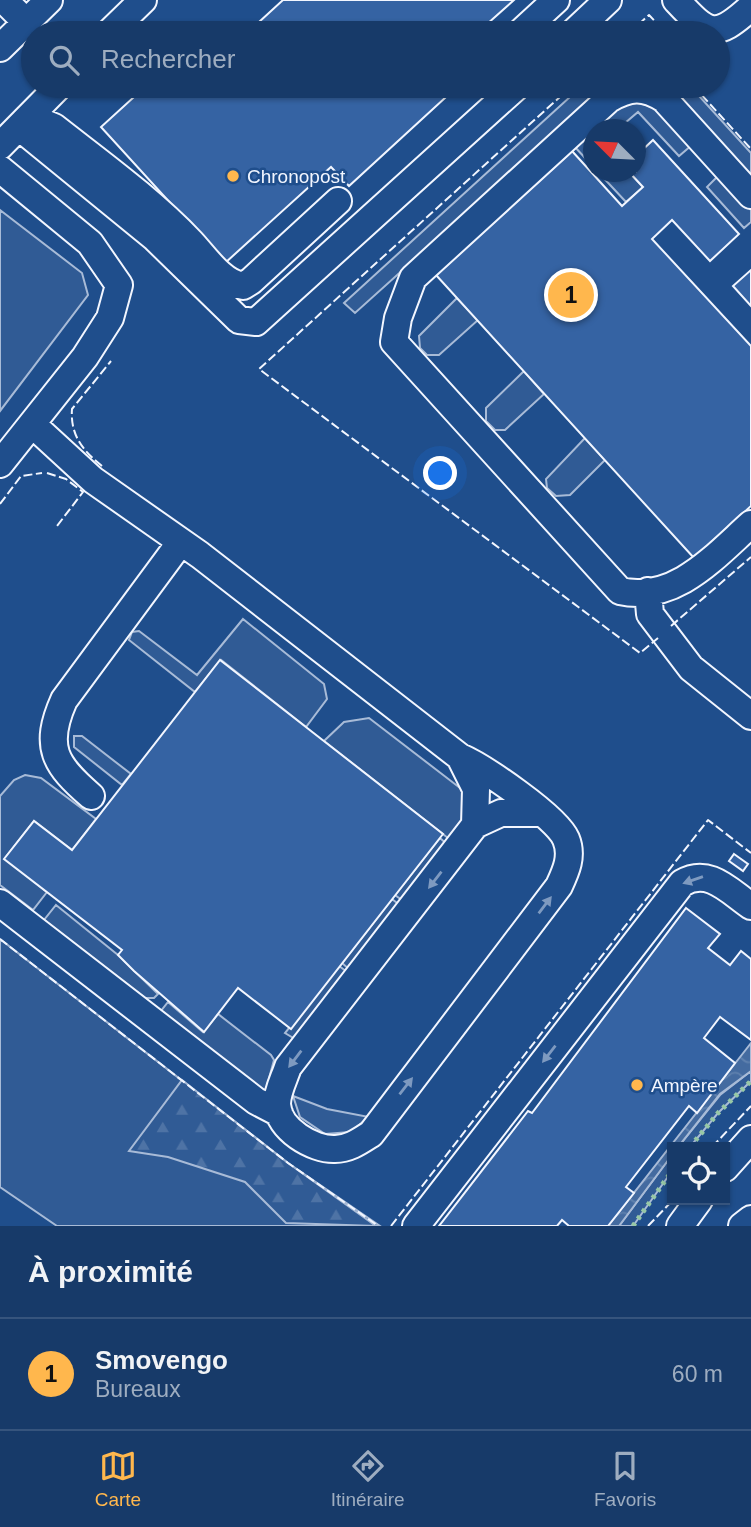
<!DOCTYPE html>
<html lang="fr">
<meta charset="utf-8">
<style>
body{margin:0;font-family:Helvetica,sans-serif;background:#20416f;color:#f1f3f6}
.controls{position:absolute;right:21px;bottom:21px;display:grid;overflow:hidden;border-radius:0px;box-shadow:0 2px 5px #0004}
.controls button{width:63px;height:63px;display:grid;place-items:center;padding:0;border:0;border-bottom:2px solid #36547d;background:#173a69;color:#f1f3f6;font:35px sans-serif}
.compass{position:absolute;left:583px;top:119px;width:63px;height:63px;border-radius:50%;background:#173a69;box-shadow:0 2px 5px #0004;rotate:294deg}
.you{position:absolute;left:441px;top:474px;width:24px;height:24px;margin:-18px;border:5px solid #fff;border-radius:50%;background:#1a73e8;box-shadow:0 0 0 10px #1a73e833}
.badge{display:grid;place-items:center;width:46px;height:46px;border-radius:50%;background:#ffb74d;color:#111;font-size:23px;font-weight:700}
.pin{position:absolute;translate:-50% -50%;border:4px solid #fff;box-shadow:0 2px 7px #0006}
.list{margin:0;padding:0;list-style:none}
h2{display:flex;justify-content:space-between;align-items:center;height:91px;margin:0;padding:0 28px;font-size:30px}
h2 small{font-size:23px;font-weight:400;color:#9eadc0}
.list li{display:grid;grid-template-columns:46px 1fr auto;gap:21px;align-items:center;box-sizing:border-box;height:112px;padding:0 28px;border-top:2px solid #36547d}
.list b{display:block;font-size:26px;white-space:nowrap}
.list p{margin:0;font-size:23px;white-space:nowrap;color:#9eadc0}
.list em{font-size:23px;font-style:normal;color:#9eadc0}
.icon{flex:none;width:38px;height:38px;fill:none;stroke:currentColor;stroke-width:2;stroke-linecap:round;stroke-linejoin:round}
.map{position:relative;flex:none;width:751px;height:1226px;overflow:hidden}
.search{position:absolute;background:#173a69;box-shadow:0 2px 5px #0004;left:21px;right:21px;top:21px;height:77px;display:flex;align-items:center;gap:18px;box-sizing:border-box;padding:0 24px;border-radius:38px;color:#9eadc0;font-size:26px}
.sheet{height:203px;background:#173a69}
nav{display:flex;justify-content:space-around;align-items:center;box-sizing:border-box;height:98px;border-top:2px solid #36547d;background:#173a69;font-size:19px;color:#9eadc0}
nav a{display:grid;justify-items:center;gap:4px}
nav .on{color:#ffb74d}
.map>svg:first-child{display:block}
.built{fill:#305b95;stroke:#a8bbd7;stroke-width:2}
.forest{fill:url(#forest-firs);stroke:#a8bbd7;stroke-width:2}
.water{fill:url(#water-waves);stroke:#a8bbd7;stroke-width:2}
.building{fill:#3563a3;stroke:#f2f6ff;stroke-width:2}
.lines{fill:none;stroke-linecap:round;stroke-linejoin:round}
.minor-casing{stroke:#f2f6ff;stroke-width:30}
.minor{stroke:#1f4e8c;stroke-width:26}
.hedge{stroke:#97c8a6;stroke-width:5;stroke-dasharray:3.5 5;stroke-linecap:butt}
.fence{stroke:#f2f6ff;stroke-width:2;stroke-dasharray:9 3.5;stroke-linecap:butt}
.oneway{fill:#7e9ac0}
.poi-dot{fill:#ffb74d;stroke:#1f4e8c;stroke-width:2.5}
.labels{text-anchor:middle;stroke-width:5;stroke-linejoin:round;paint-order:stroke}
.poi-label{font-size:19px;fill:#f2f6ff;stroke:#1f4e8c;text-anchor:start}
</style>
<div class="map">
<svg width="751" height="1226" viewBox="0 0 751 1226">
<defs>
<pattern id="forest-firs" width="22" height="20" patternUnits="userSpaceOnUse" patternTransform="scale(1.75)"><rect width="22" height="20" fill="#305b95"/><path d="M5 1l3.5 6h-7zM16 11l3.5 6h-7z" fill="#4e73a5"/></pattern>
<pattern id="water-waves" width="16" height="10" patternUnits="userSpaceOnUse" patternTransform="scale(1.75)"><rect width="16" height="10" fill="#446ba0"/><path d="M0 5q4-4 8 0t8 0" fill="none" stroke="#5f81ae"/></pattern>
</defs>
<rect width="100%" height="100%" fill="#1f4e8c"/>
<path class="built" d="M582,86H607L355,313L344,303Z
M665,86H690L751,153V173L748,176Z
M639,102L656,109L692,145L679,156L638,112L618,129L594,130L593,152L586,159L574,146L620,105Z
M598,172H629L643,187L626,202Z
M719,175L751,210V222L744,228L707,187Z
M0,210L82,273L88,295L0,411Z
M457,298L478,320L439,355H427L420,348L419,336Z
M524,371L544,394L505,430H495L486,421V408Z
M585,438L605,460L570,495L556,496L547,488L546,479Z
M243,619L324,684L327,699L306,727L221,660L195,692L129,640L132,632L139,631L197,675Z
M369,718L464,791L469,806L453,842L324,741L344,722Z
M74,736H82L131,774L122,785L74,747Z
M25,775L41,778L96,819L72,850L34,821L5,858L47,892L33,910L0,885V796L14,780Z
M440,838L449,846L406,903L395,895Z
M392,899L402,907L351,971L342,963Z
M56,905L118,955L158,994L154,998H145L137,992L44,920Z
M0,939L288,1163L380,1226H57L0,1187Z
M339,966L350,974L295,1039L285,1033Z
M168,1002L203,1032L218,1014L271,1055L274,1060L265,1093L157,1016Z
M751,1071V1081L718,1113L690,1147H678L720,1095Z
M293,1096L327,1109L369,1117L350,1132L325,1134L300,1117Z
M672,1155V1171L633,1226H619Z"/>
<path class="forest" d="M182,1080L288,1163L376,1226L286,1223L245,1182L168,1157L129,1151Z"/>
<path class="water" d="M751,1043V1071L720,1094L678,1147H672V1155L619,1226H608Z"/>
<path class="building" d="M283,0H514L477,33H247Z
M146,86H458L349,186L331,167L225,263L101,127Z
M653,140L739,234L710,261L672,220L652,239L751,346V506L694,558L436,275L572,151L622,206L643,187L629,172H636V156Z
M751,270V306L733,286Z
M220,660L443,834L291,1029L238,988L204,1032L134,971L118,955L122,950L4,859L34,821L72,850Z
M734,854L748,864L743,871L729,861Z
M686,908L720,934L708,948L730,965L741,951L751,959V1040L720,1017L704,1038L735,1063L697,1113L689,1106L626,1187L634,1193L608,1226H569L562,1220L557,1226H439L528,1111L532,1113Z"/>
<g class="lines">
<defs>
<path id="minor" d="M4,0L26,22
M676,0C708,34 714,41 751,7
M109,33L143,0
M520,33L556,0
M573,33L608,0
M0,48L49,0
M24,123L42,122L54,127C101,164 150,199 191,242C205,257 222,283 243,286L251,281L338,201
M19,127L155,238L239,320L256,322L517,86
M0,146L59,86
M0,169L90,243L119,285L110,318L85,357L0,464
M751,195L664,99C643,86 630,87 609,99L413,278L398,318L394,342L620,591C675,603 714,557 751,524
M32,424L93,480L200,555L460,757C483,767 557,817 566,839C573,856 566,871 559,886L371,1134C360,1141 349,1149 335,1149C313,1150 278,1129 277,1104C277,1092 284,1079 288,1067L475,825L476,789L460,757
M648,591L650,614L691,668L751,716
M91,796C55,765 43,747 64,700L180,543
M475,825L501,813H539
M0,903L256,1101L279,1113
M725,1168L751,1139
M416,1226L682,883C709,867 729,891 751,906
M680,1226L699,1200
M742,1226L751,1219"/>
</defs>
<use href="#minor" class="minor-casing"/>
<use href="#minor" class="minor"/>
<path class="hedge" d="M690,1147L718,1113L751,1081
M633,1226L672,1171"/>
<path class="fence" d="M629,33L649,15L666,33
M572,86L259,369L640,653L658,638
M703,86L698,91L751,149
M102,466C83,451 70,435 72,409L111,361
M47,473L66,479L83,492L57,526
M0,504L21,476L42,473
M671,626L751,557
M0,939L288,1163L377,1225
M712,1147L751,1106
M391,1226L708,820L751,853
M648,1226L673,1200"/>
</g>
<defs><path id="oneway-solid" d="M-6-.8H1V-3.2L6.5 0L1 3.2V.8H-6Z" transform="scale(1.75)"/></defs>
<g class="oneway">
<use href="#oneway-solid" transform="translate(435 880) rotate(128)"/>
<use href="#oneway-solid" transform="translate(693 880) rotate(161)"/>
<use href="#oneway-solid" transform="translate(545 905) rotate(-53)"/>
<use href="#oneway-solid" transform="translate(549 1054) rotate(128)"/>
<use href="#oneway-solid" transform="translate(295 1059) rotate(127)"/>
<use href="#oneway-solid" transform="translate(406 1086) rotate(-52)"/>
</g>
<g class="poi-dot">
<circle cx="233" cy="176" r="7"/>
<circle cx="637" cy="1085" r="7"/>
</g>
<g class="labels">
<g class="poi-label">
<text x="247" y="183">Chronopost</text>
<text x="651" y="1092">Ampère</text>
</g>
</g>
</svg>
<div class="controls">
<button><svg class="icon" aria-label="locate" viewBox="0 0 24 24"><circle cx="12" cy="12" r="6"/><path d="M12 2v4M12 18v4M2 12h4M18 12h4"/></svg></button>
</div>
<svg class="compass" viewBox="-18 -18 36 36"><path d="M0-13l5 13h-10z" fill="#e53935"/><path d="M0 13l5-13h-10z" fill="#9eadc0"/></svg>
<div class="you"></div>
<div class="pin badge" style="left:571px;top:295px">1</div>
<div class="search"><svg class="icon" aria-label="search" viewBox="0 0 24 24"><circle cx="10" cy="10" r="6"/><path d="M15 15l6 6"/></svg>Rechercher</div>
</div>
<section class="sheet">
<h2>À proximité<small></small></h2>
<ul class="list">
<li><span class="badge">1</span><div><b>Smovengo</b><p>Bureaux</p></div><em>60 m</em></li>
</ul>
</section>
<nav>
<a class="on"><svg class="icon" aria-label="map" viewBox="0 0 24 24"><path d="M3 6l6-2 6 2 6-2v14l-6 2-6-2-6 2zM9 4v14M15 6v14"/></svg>Carte</a>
<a><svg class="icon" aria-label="directions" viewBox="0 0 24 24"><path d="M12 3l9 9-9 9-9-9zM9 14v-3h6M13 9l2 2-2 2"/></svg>Itinéraire</a>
<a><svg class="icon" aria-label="saved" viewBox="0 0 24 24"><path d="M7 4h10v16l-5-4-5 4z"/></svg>Favoris</a>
</nav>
